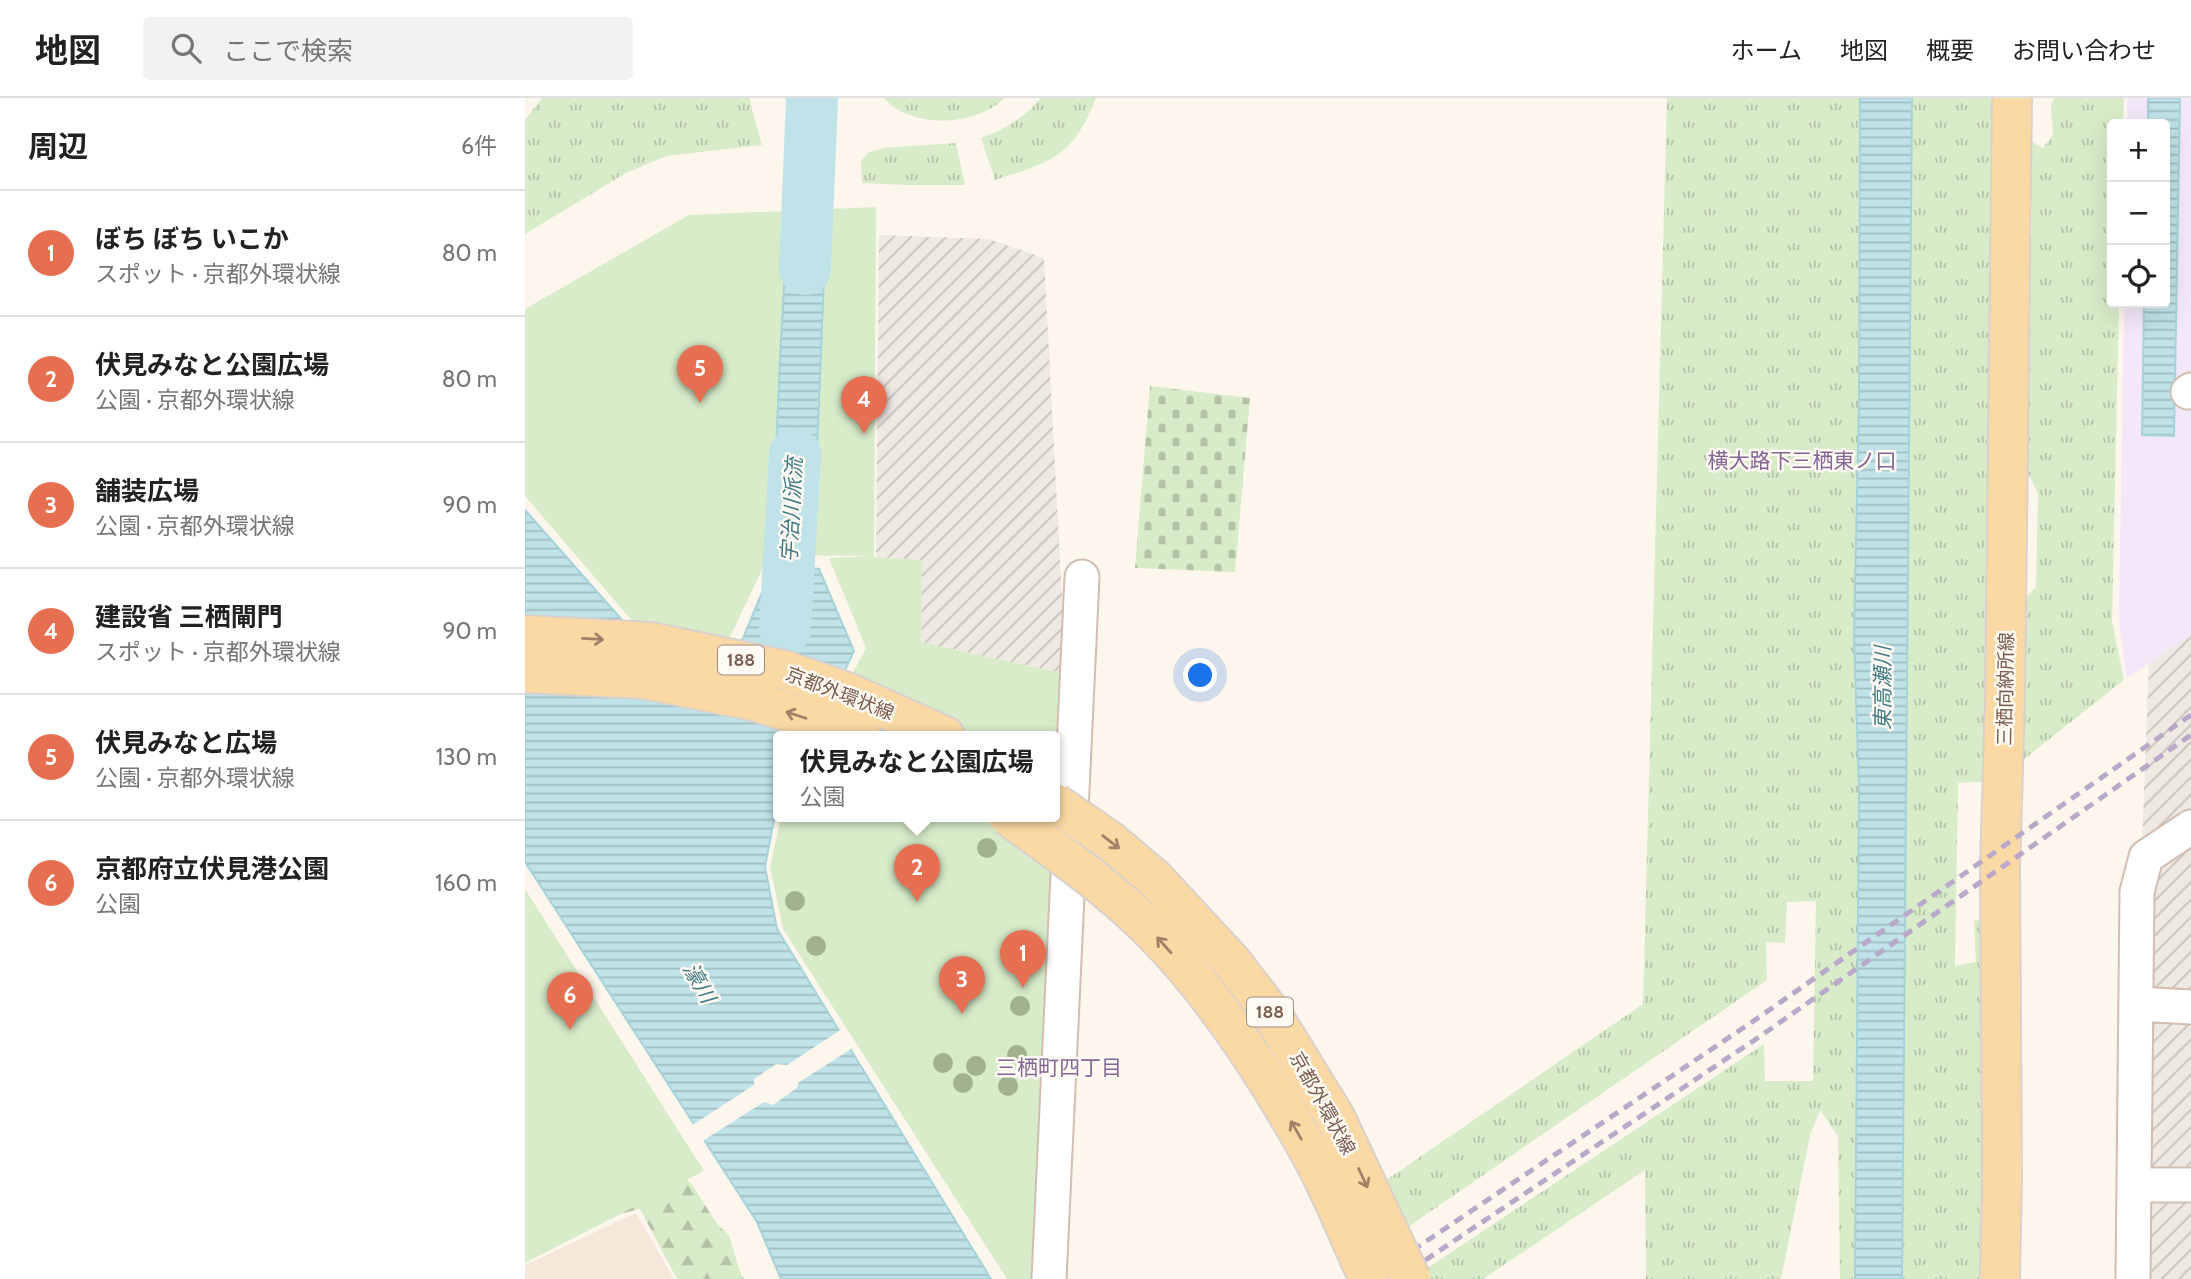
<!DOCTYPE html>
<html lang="ja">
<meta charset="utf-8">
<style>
body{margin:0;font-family:Cabin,"Noto Sans JP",sans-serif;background:#f2f2f2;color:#222}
.controls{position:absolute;right:21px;top:21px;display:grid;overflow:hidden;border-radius:7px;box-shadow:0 7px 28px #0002}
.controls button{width:63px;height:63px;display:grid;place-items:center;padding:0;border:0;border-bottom:2px solid #e0e0e0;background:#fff;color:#222;font:35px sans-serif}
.you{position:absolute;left:676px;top:578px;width:24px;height:24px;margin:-18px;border:5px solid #fff;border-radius:50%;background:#1a73e8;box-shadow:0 0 0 10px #1a73e833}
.badge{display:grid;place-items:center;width:46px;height:46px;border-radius:50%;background:#e76f51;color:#fff;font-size:23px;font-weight:700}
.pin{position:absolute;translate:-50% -58px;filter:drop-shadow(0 2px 4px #0008)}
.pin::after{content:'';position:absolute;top:37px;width:24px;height:21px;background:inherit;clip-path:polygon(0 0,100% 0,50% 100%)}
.popup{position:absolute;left:248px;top:633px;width:287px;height:91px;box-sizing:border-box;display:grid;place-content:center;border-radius:7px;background:#fff;filter:drop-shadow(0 2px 5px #0005);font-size:23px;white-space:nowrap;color:#767676}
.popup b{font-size:26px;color:#222}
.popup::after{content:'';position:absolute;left:50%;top:100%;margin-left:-14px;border:14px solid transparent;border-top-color:#fff}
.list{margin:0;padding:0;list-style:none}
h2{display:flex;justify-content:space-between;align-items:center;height:91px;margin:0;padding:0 28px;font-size:30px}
h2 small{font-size:23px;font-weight:400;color:#767676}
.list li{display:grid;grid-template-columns:46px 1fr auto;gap:21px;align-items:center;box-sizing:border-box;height:126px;padding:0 28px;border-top:2px solid #e0e0e0}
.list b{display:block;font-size:26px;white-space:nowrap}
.list p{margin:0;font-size:23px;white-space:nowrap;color:#767676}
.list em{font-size:23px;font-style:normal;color:#767676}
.icon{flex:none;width:38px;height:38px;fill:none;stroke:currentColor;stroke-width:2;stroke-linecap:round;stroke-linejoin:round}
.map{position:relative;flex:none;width:1666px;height:1181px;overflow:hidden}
header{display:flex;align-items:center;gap:42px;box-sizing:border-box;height:98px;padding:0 35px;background:#fff;border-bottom:2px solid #e0e0e0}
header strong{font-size:33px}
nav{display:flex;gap:38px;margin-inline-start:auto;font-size:24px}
.search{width:490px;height:63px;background:#f2f2f2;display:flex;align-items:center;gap:18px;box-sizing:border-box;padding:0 24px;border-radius:7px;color:#767676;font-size:26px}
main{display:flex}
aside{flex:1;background:#fff}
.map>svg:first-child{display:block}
.residential{fill:#f5e8da}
.industrial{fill:url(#industrial-furrows)}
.education{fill:#f3e8fa}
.grass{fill:url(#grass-tufts)}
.forest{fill:url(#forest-firs)}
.cemetery{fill:url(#cemetery-stones)}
.park{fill:#d8ecc9}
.water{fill:url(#water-rules);stroke:#a5d3da;stroke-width:2}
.pier{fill:#fdf6ec}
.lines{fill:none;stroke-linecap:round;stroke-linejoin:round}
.river{stroke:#bfe3e8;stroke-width:52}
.minor-casing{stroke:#d1beb0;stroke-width:37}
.major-casing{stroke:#dad1cd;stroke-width:42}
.minor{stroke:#fff;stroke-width:33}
.major{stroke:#fbd9a5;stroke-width:38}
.rail{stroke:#b9a8c9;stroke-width:5;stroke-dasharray:10 7;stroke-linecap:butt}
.major-bridge-casing{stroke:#dad1cd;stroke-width:42;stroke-linecap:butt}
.major-bridge{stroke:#fbd9a5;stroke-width:38}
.tree{fill:#a0b28e}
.oneway{stroke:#a18267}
.labels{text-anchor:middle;stroke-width:5;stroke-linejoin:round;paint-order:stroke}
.shield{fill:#fffaf3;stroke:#a28b7f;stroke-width:2}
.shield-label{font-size:18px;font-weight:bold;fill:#7a5c4d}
.street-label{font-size:19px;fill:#7a5c4d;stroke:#fffaf3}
.neighbourhood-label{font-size:21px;fill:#846695;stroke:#fffaf3}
.water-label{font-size:21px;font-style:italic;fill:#437c86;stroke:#fffaf3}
</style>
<header>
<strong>地図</strong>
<div class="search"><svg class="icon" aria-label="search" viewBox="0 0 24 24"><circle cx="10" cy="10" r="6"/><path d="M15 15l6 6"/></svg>ここで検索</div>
<nav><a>ホーム</a><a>地図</a><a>概要</a><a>お問い合わせ</a></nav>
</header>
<main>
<aside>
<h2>周辺<small>6件</small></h2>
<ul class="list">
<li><span class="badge">1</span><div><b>ぼち ぼち いこか</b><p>スポット · 京都外環状線</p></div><em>80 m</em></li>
<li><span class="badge">2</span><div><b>伏見みなと公園広場</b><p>公園 · 京都外環状線</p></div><em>80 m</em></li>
<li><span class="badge">3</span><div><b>舗装広場</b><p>公園 · 京都外環状線</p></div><em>90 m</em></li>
<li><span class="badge">4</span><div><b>建設省 三栖閘門</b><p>スポット · 京都外環状線</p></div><em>90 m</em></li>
<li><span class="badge">5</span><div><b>伏見みなと広場</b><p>公園 · 京都外環状線</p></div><em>130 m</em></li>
<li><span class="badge">6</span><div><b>京都府立伏見港公園</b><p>公園</p></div><em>160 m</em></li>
</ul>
</aside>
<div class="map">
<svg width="1666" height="1181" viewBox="0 0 1666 1181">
<defs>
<pattern id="industrial-furrows" width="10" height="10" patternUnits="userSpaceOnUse" patternTransform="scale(1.75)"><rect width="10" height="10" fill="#efe9e4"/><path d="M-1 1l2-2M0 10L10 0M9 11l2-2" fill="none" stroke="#c7c0bb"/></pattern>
<pattern id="grass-tufts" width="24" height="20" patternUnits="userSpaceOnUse" patternTransform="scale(1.75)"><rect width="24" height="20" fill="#d8ecc9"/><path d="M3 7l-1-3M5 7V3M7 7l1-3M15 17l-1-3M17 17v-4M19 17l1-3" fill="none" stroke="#b4c2a5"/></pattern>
<pattern id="forest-firs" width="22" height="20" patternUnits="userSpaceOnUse" patternTransform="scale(1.75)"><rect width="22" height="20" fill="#d8ecc9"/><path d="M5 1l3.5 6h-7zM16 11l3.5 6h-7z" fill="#b4c2a5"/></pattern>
<pattern id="cemetery-stones" width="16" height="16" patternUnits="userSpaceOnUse" patternTransform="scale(1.75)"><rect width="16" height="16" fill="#d8ecc9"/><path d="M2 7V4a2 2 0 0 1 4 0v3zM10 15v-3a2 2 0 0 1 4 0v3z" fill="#b4c2a5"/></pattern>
<pattern id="water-rules" width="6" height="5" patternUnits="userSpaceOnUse" patternTransform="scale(1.75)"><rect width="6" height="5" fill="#bfe3e8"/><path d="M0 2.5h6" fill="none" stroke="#a0bbbe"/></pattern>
</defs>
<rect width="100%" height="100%" fill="#fdf6ec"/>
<path class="residential" d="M111,1115L149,1181H0V1167Z"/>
<path class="industrial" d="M1666,0V1181H1600L1638,205H1640Z
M354,137L464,141L519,160L541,576L396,544L397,462L351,459Z"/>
<path class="education" d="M1602,0H1666V537L1602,580L1594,525L1599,205H1640V26H1602Z"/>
<path class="grass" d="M17,0H224L237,47L141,58L101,75L0,136V22Z
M359,0H479C452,29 385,31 359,0Z
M516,0H571C548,59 526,64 470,82L456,40C480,31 499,20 516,0Z
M1142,0H1335L1334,302L1329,538L1334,691L1330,1181H1315L1313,1038L1295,1012L1285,1037L1256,1181H1121L1120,1072L958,1181H902L898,1173L1239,946L1240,983H1288L1291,803L1262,804L1260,845L1241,844L1242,882L877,1133L857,1085L1118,906Z
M1387,0H1478L1467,683L1433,685L1430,868L1451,864L1449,823L1464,819L1466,1181H1377Z
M1529,0H1599L1598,26H1587V205H1594L1587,523L1599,582L1489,669C1494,645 1499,622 1500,598C1501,569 1494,539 1490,511L1511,489L1513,396L1494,356L1497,153L1507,138V90L1497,76L1507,44L1518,50L1528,36L1526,8Z
M431,45L440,87H382L337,85L336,63L344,54L359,50Z"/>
<path class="forest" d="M155,1075L168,1088L192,1126L204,1137L215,1174L219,1181H152L115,1111L94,1116Z"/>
<path class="cemetery" d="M625,288L725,300L710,474L610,470Z"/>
<path class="park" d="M351,109L349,459L397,462L396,544L541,576L534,776L507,1181H482L258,831L245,769L256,718H530V638H294L341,550L304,460L347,458L244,457L175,602L0,398V211L164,117Z
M0,791L179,1073L0,1165Z"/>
<path class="water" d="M283,0H294L295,36L300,68H265L266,61L278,36Z
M1335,0H1387L1377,1181H1330L1334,691L1329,538L1334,302Z
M1623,0H1655L1649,338L1617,337L1619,205H1640V26H1623Z
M272,98L297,99L298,105H302L289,426L286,430L251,429V425L248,424L255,260L264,102H271Z
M0,412L171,606L186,610L218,540L248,468L253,467L254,459L287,460V470L294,471L329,553L289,638H254V708L250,716L240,769L252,831L466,1181H256L232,1124L0,764Z"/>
<path class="pier" d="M317,931L329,949L273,985L272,990L248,1007L239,1004L176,1044L166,1028L229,987V981L251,966L262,967Z"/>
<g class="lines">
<path class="river" d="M280,171L287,0
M260,531L270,356"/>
<defs>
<path id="minor" d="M1663,294L1666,292
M1611,906L1666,909
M1609,1087H1666
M524,1181L557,479
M1608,1181L1612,794L1621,759L1666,729"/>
<path id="major" d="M0,537L126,544L259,572L322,594L420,638
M0,575L119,581L229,603L336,638
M1475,1181L1477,1078L1475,770L1480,601L1487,0"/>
</defs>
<use href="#minor" class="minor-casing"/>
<use href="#major" class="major-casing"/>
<use href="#minor" class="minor"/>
<use href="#major" class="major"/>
<path class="rail" d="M845,1181L1230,922L1666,617
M872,1181L1234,939L1666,637"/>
<defs>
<path id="major-bridge" d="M530,705L584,742L629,780L707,864L746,915L810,1019L886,1181
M483,718C532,754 582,788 625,831C688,894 745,982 788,1060C809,1099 825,1141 844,1181"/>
</defs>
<use href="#major-bridge" class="major-bridge-casing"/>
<use href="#major-bridge" class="major-bridge"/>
</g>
<g class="tree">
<circle cx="462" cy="750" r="10"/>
<circle cx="270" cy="803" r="10"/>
<circle cx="291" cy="848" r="10"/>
<circle cx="495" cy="908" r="10"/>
<circle cx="492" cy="957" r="10"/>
<circle cx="418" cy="965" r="10"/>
<circle cx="451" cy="968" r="10"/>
<circle cx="438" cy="985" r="10"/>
<circle cx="483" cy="988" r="10"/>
</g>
<defs><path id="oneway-shaft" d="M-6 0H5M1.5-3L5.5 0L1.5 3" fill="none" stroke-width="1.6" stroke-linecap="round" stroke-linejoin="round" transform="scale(1.75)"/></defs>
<g class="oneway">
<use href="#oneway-shaft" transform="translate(68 541) rotate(3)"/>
<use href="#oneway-shaft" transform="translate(271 617) rotate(-162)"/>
<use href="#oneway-shaft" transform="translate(586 744) rotate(38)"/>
<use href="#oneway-shaft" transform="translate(639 847) rotate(-132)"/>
<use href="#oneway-shaft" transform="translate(771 1032) rotate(-120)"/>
<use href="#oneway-shaft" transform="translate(838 1080) rotate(65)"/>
</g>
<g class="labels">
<g class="shield">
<rect x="193" y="547.5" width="46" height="29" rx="5"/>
<rect x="722" y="899.5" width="46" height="29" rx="5"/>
</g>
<g class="shield-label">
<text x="216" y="568">188</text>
<text x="745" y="920">188</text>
</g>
<g class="street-label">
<text transform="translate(1480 591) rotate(-89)" y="7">三栖向納所線</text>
<text transform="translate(315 595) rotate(21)" y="7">京都外環状線</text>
<text transform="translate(798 1005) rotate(61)" y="7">京都外環状線</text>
</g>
<g class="neighbourhood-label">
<text x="1277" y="370">横大路下三栖東ノ口</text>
<text x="534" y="977">三栖町四丁目</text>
</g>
<g class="water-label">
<text transform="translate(267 412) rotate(-87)" y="7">宇治川派流</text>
<text transform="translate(1358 590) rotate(-90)" y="7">東高瀬川</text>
<text transform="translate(174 885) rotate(60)" y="7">濠川</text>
</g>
</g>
</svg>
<div class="controls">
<button>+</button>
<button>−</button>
<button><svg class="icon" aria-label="locate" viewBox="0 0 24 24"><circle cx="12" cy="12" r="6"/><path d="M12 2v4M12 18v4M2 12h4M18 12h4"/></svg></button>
</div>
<div class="you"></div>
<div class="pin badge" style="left:498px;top:890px">1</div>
<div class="pin badge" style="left:392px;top:804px">2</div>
<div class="popup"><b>伏見みなと公園広場</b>公園</div>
<div class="pin badge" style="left:437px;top:916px">3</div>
<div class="pin badge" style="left:339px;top:336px">4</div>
<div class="pin badge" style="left:175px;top:305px">5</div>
<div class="pin badge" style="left:45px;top:932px">6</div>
</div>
</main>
